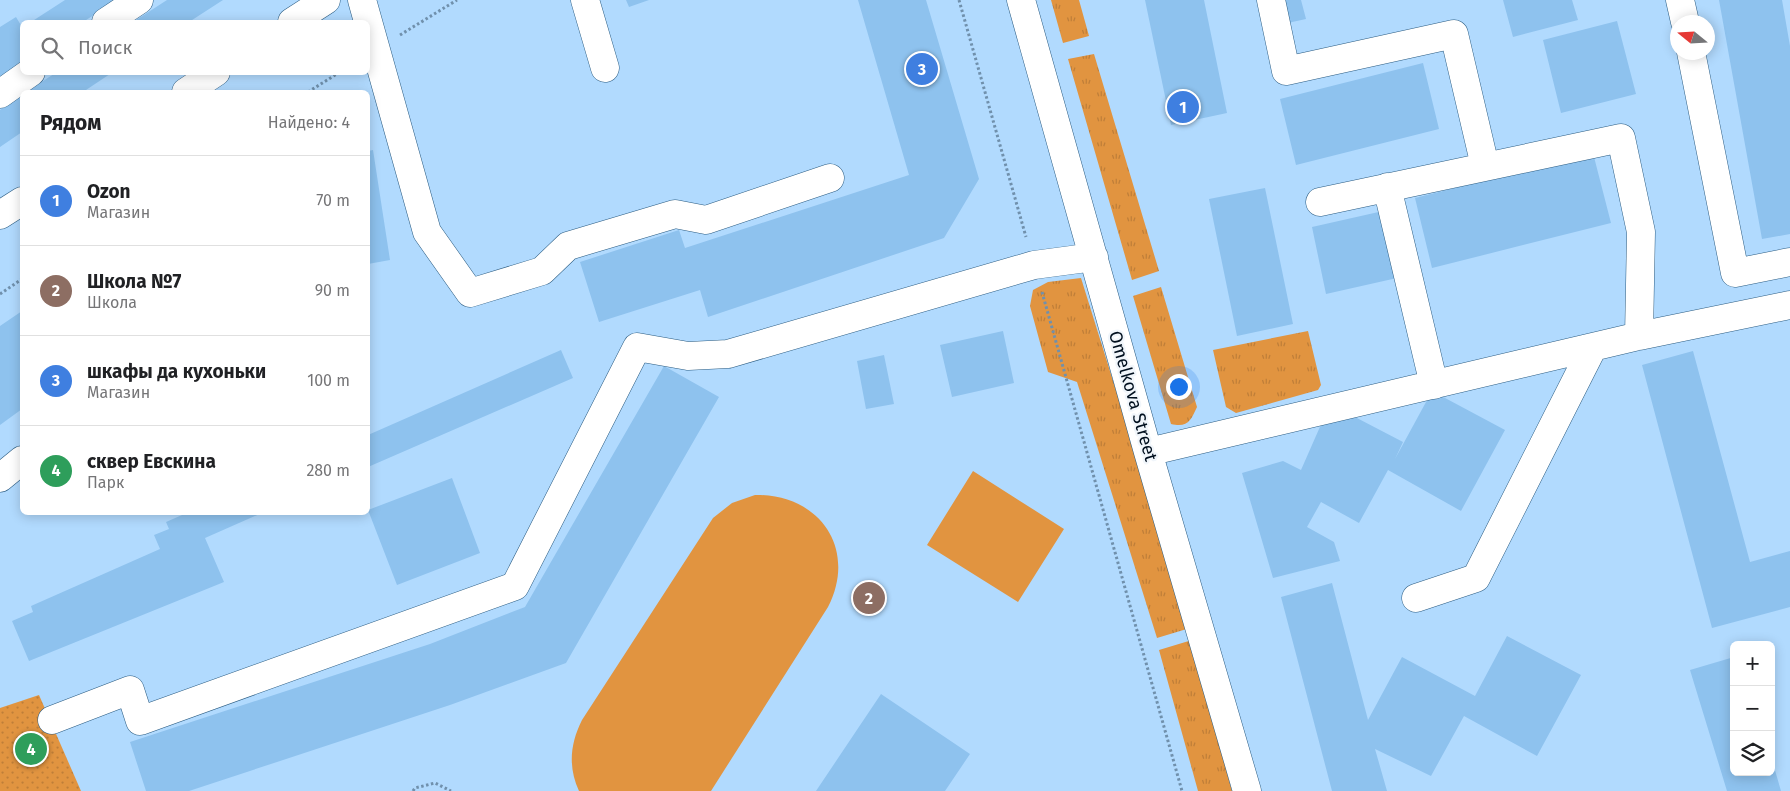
<!DOCTYPE html>
<html lang="ru">
<meta charset="utf-8">
<style>
body{margin:0;font-family:"Fira Sans",sans-serif;background:#f6f6f6;color:#202124}
.controls{position:absolute;right:15px;bottom:15px;display:grid;overflow:hidden;border-radius:8px;box-shadow:0 2px 12px #0003}
.controls button{width:45px;height:45px;display:grid;place-items:center;padding:0;border:0;border-bottom:1px solid #e0e0e0;background:#fff;color:#202124;font:25px sans-serif}
.compass{position:absolute;left:1670px;top:15px;width:45px;height:45px;border-radius:50%;background:#fff;box-shadow:0 2px 12px #0003;rotate:288deg}
.you{position:absolute;left:1178px;top:386px;width:18px;height:18px;margin:-12px;border:4px solid #fff;border-radius:50%;background:#1a73e8;box-shadow:0 0 0 8px #1a73e833}
.badge{display:grid;place-items:center;width:32px;height:32px;border-radius:50%;background:#935b16;color:#fff;font-size:16px;font-weight:700}
.pin{position:absolute;translate:-50% -50%;border:2px solid #fff;box-shadow:0 1px 5px #0006}
.list{margin:0;padding:0;list-style:none}
h2{display:flex;justify-content:space-between;align-items:center;height:65px;margin:0;padding:0 20px;font-size:21px}
h2 small{font-size:16px;font-weight:400;color:#757577}
.list li{display:grid;grid-template-columns:32px 1fr auto;gap:15px;align-items:center;box-sizing:border-box;height:90px;padding:0 20px;border-top:1px solid #e0e0e0}
.list b{display:block;font-size:19px;white-space:nowrap}
.list p{margin:0;font-size:16px;white-space:nowrap;color:#757577}
.list em{font-size:16px;font-style:normal;color:#757577}
.icon{flex:none;width:28px;height:28px;fill:none;stroke:currentColor;stroke-width:2;stroke-linecap:round;stroke-linejoin:round}
.map{position:relative;flex:none;width:1790px;height:791px;overflow:hidden}
.search{position:absolute;background:#fff;box-shadow:0 2px 12px #0003;left:20px;top:20px;width:350px;height:55px;display:flex;align-items:center;gap:12px;box-sizing:border-box;padding:0 18px;border-radius:8px;color:#757577;font-size:19px}
.panel{position:absolute;background:#fff;box-shadow:0 2px 12px #0003;left:20px;top:90px;width:350px;height:425px;border-radius:8px}
.map>svg:first-child{display:block}
.grass{fill:url(#grass-tufts)}
.park{fill:url(#park-dots)}
.pitch{fill:#e19440}
.building{fill:#8ec2ee}
.lines{fill:none;stroke-linecap:round;stroke-linejoin:round}
.minor-casing{stroke:#2b5c82;stroke-width:29}
.path{stroke:#7090ac;stroke-width:3;stroke-dasharray:2.5 2.5;stroke-linecap:butt}
.minor{stroke:#fff;stroke-width:28}
.labels{text-anchor:middle;stroke-width:4.5;stroke-linejoin:round;paint-order:stroke}
.street-label{font-size:18px;fill:#000f1e;stroke:#f1f6fb}
</style>
<div class="map">
<svg width="1790" height="791" viewBox="0 0 1790 791">
<defs>
<pattern id="grass-tufts" width="24" height="20" patternUnits="userSpaceOnUse" patternTransform="scale(1.25)"><rect width="24" height="20" fill="#e19440"/><path d="M3 7l-1-3M5 7V3M7 7l1-3M15 17l-1-3M17 17v-4M19 17l1-3" fill="none" stroke="#bf7e38"/></pattern>
<pattern id="park-dots" width="8" height="8" patternUnits="userSpaceOnUse" patternTransform="scale(1.25)"><rect width="8" height="8" fill="#e19440"/><path d="M2 2h.1M6 6h.1" fill="none" stroke="#bf7e38" stroke-width="1.8" stroke-linecap="round"/></pattern>
</defs>
<rect width="100%" height="100%" fill="#b1dafe"/>
<path class="grass" d="M1051,0H1079L1089,36L1063,43Z
M1094,54L1159,271L1132,280L1068,59Z
M1081,278L1190,628L1157,638L1077,382L1048,372L1030,306L1033,290L1048,282Z
M1161,287L1197,407C1191,420 1188,428 1171,424L1133,296Z
M1308,331L1321,385L1318,390L1236,413L1226,407L1213,350Z
M1192,640L1232,791H1198L1159,650Z"/>
<path class="park" d="M39,695L81,791H0V708Z"/>
<path class="pitch" d="M973,471L1064,529L1018,602L927,545Z
M755,495C819,494 858,548 828,607L711,791H579C568,767 570,744 582,720L713,518L732,503Z"/>
<path class="building" d="M65,0H117L83,22H31Z
M167,0H223L189,22H133Z
M626,0H649L629,7Z
M858,0H926L979,179L944,238L708,317L700,290L599,322L580,262L679,230L685,248L909,175Z
M1145,0H1204L1227,113L1171,125Z
M1277,0H1301L1306,19L1283,24Z
M1503,0H1572L1578,20L1513,37Z
M1719,0H1782L1790,46V234L1762,239Z
M16,17L22,27V62L0,77V27Z
M1617,21L1636,94L1561,113L1543,40Z
M1423,63L1439,129L1296,165L1280,99Z
M57,72H113L83,92H26Z
M22,95V132L0,147V110Z
M373,150L390,260L368,264V151Z
M1593,153L1611,223L1432,268L1415,198Z
M1265,188L1293,324L1237,336L1209,199Z
M1383,211L1397,278L1326,294L1312,227Z
M22,311V409L0,425V326Z
M1003,331L1014,383L952,397L940,345Z
M561,350L573,378L368,467V435Z
M1693,351L1750,562L1790,551V607L1712,628L1642,365Z
M884,355L894,404L866,409L857,361Z
M664,366L719,397L566,663L450,705L189,791H146L130,742L430,644L525,607Z
M1432,391L1505,430L1461,511L1388,470L1359,523L1321,502L1307,527L1334,542L1340,561L1273,578L1242,473L1283,461L1301,470L1330,404L1403,442L1395,459Z
M452,478L480,553L397,585L368,510Z
M189,512H264L205,538L224,582L29,661L12,621L33,612L31,606L160,549L154,535L169,529L166,522Z
M1332,583L1368,720L1402,657L1475,696L1507,636L1581,675L1537,756L1464,716L1431,776L1375,749L1387,791H1332L1281,597Z
M1734,657V772H1771L1772,760L1781,791H1727L1690,670Z
M881,694L970,754L945,791H816Z"/>
<g class="lines">
<defs>
<path id="minor" d="M362,0L427,232L470,293L542,271L568,246L675,214L706,220L830,178
M585,0L605,68
M1021,0L1148,452L1247,791
M1271,0L1286,71L1454,34L1485,166
M1680,0L1685,22
M106,22L139,0
M292,22L326,0
M1691,52L1735,273L1790,262
M186,92L216,72
M0,94L31,72
M1387,187L1434,385
M1320,202L1621,138L1641,232L1639,336
M0,215L22,201
M1148,452L1639,336L1790,305
M0,478L22,460
M1416,598L1476,578L1593,347
M52,720L130,690L140,721L515,586L637,347L688,356L728,354L1034,265L1094,257"/>
</defs>
<use href="#minor" class="minor-casing"/>
<path class="path" d="M959,0L1026,237
M400,35L457,0
M308,92L340,72
M1042,292L1182,791
M0,294L22,279
M413,791L415,788L435,783L451,791"/>
<use href="#minor" class="minor"/>
</g>
<g class="labels">
<g class="street-label">
<text transform="translate(1133 396) rotate(74)" y="6">Omelkova Street</text>
</g>
</g>
</svg>
<div class="controls">
<button>+</button>
<button>−</button>
<button><svg class="icon" aria-label="layers" viewBox="0 0 24 24"><path d="M12 4l9 5-9 5-9-5zM3 14l9 5 9-5"/></svg></button>
</div>
<svg class="compass" viewBox="-18 -18 36 36"><path d="M0-13l5 13h-10z" fill="#e53935"/><path d="M0 13l5-13h-10z" fill="#757577"/></svg>
<div class="you"></div>
<div class="pin badge" style="left:1183px;top:107px;background:#3f7fe0">1</div>
<div class="pin badge" style="left:869px;top:598px;background:#8d6e63">2</div>
<div class="pin badge" style="left:922px;top:69px;background:#3f7fe0">3</div>
<div class="pin badge" style="left:31px;top:749px;background:#2e9e5b">4</div>
<div class="search"><svg class="icon" aria-label="search" viewBox="0 0 24 24"><circle cx="10" cy="10" r="6"/><path d="M15 15l6 6"/></svg>Поиск</div>
<section class="panel">
<h2>Рядом<small>Найдено: 4</small></h2>
<ul class="list">
<li><span class="badge" style="background:#3f7fe0">1</span><div><b>Ozon</b><p>Магазин</p></div><em>70 m</em></li>
<li><span class="badge" style="background:#8d6e63">2</span><div><b>Школа №7</b><p>Школа</p></div><em>90 m</em></li>
<li><span class="badge" style="background:#3f7fe0">3</span><div><b>шкафы да кухоньки</b><p>Магазин</p></div><em>100 m</em></li>
<li><span class="badge" style="background:#2e9e5b">4</span><div><b>сквер Евскина</b><p>Парк</p></div><em>280 m</em></li>
</ul>
</section>
</div>
